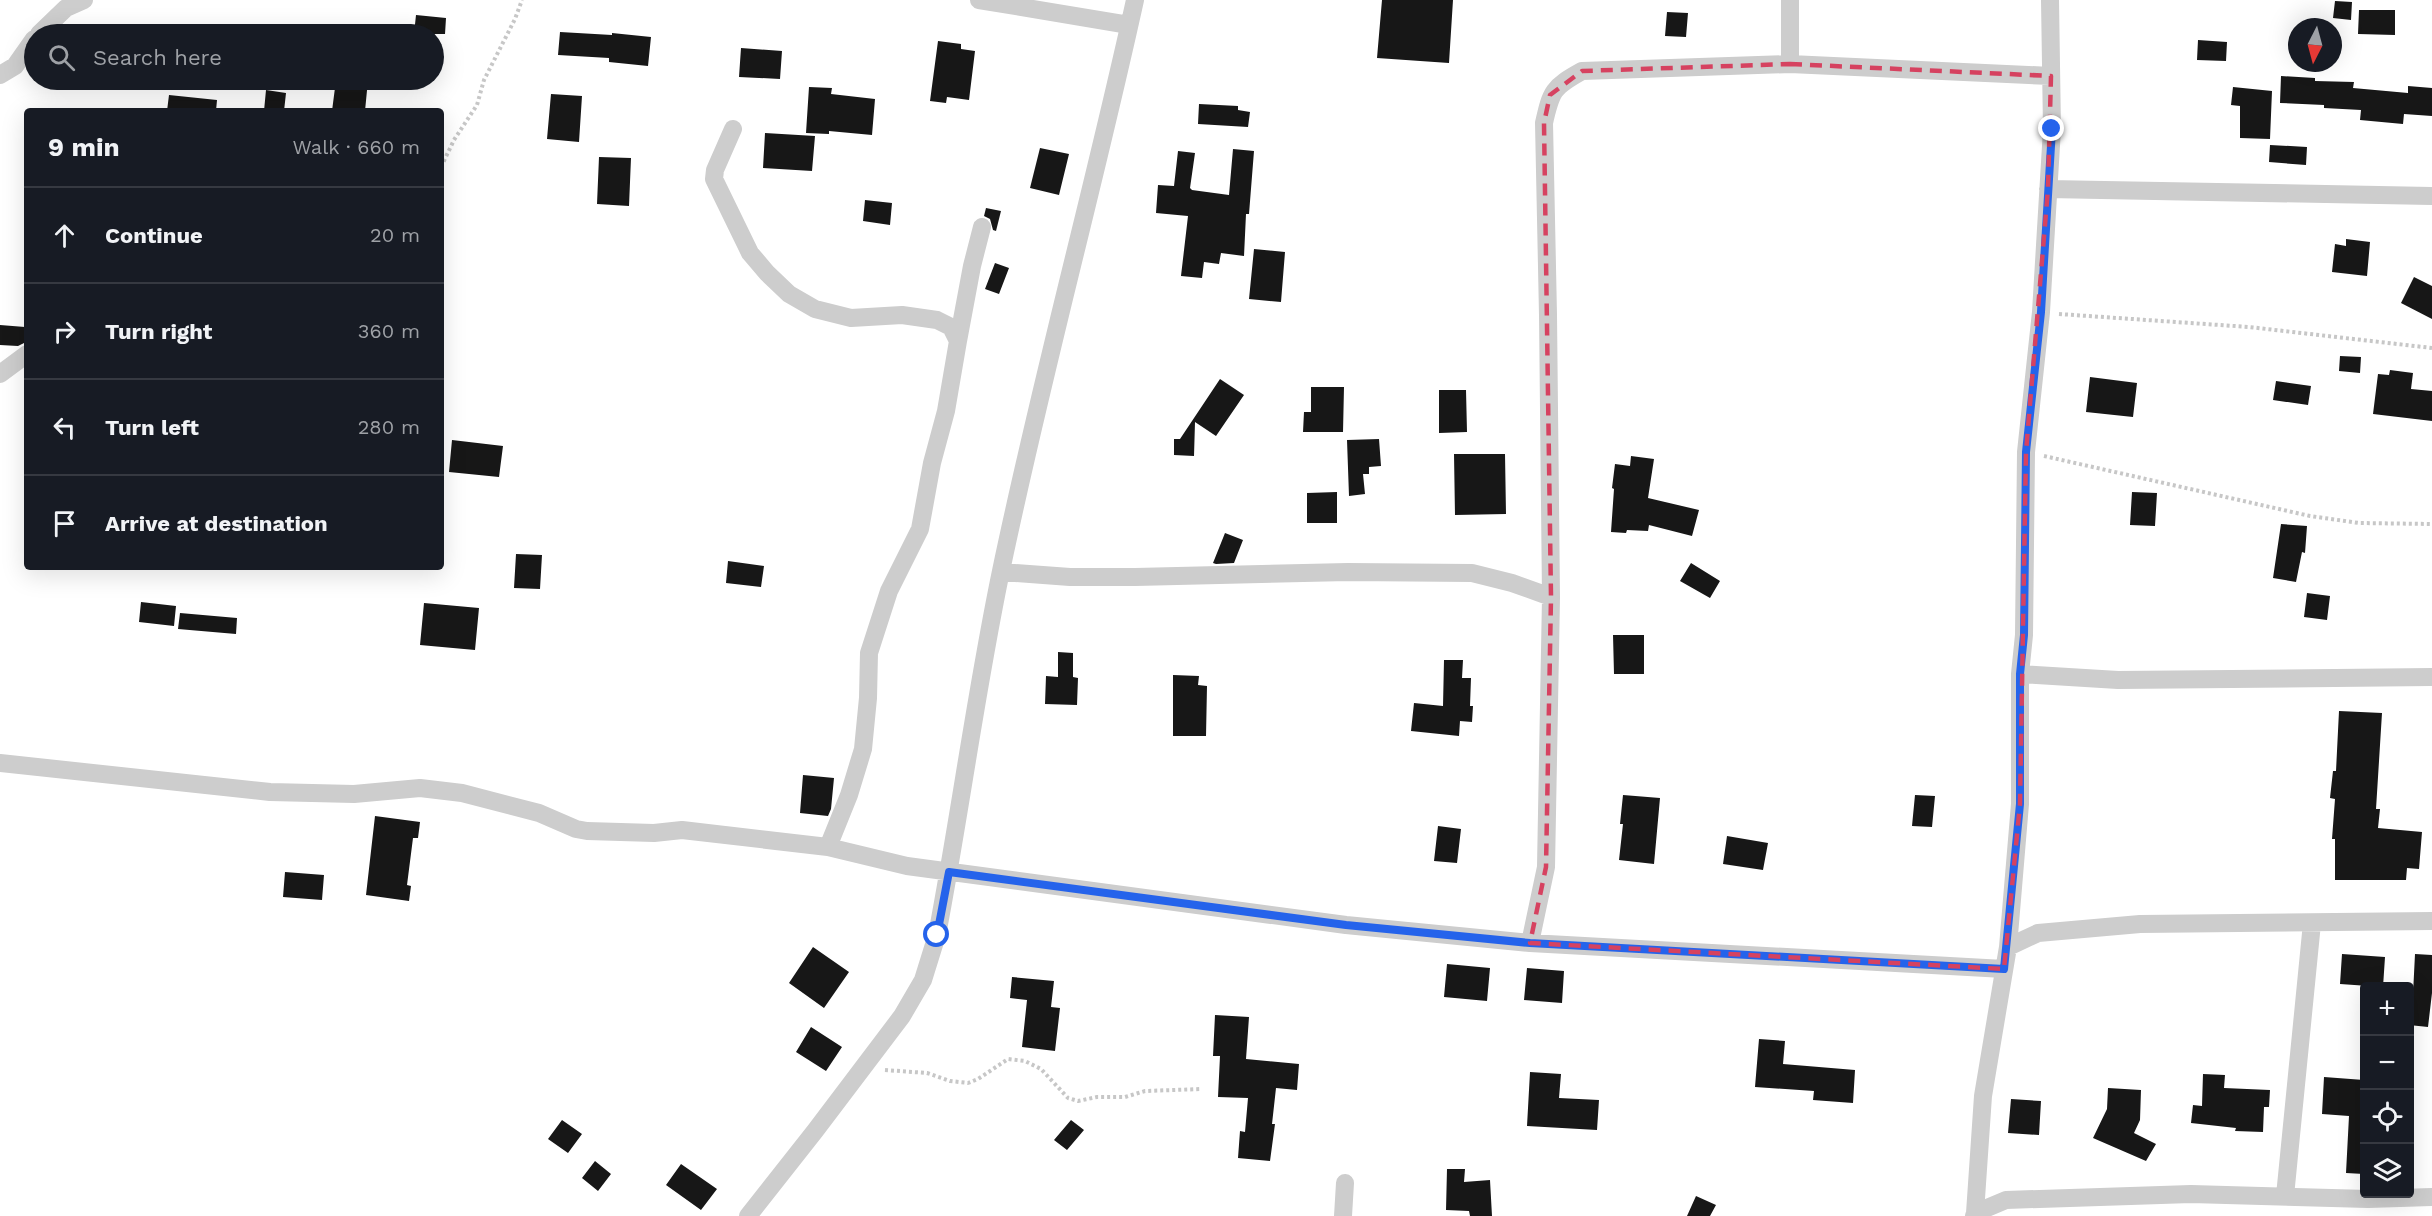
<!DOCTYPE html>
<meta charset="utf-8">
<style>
body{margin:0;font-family:"Work Sans",sans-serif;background:#20242c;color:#f1f3f6}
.controls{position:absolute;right:18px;bottom:18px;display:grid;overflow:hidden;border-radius:6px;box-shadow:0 6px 24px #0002}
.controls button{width:54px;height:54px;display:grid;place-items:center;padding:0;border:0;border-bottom:2px solid #363941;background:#171b24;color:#f1f3f6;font:30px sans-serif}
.compass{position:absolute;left:2288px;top:18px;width:54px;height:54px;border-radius:50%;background:#171b24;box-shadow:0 6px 24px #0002;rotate:186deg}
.stop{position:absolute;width:18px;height:18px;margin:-14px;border:4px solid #2563eb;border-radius:50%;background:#fff}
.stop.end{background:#2563eb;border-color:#fff;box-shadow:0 2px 6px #0008}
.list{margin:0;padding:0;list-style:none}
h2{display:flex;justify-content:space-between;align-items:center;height:78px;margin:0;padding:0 24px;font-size:26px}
h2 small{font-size:20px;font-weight:400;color:#9ea1a6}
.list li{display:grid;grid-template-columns:39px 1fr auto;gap:18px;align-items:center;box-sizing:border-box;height:96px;padding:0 24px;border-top:2px solid #363941}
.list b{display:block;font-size:22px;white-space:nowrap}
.list em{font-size:20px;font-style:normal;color:#9ea1a6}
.icon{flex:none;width:33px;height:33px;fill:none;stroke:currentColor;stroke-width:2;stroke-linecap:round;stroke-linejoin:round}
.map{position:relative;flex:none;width:2432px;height:1216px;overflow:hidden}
.search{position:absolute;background:#171b24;box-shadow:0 6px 24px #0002;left:24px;top:24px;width:420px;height:66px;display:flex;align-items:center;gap:15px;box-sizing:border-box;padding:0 21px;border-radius:33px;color:#9ea1a6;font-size:22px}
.panel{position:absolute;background:#171b24;box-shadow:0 6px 24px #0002;left:24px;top:108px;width:420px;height:462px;border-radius:6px}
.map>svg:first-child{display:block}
.building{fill:#171717}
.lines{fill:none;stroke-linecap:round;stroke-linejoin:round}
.path{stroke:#c7c7c7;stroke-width:4;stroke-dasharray:3 3;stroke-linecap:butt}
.street{stroke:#cdcdcd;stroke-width:18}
.route{stroke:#2563eb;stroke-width:8}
.marked{fill:none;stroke:#d64260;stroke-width:4.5;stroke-dasharray:12 8;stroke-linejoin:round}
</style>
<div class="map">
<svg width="2432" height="1216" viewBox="0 0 2432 1216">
<rect width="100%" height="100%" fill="#fff"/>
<path class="building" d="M1382,0H1453L1449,63L1377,58Z
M2335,1L2352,2L2351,20L2333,18Z
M2359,10H2395V35L2358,34Z
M1667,12L1688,13L1686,37L1665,36Z
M416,15L446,18L445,34H414Z
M560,32L612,35V33L651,37L648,66L609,62V58L558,55Z
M2198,40L2227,42L2226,61L2197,60Z
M938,41L961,44V49L975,51L969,100L947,97L946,103L930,101Z
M741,48L782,51L780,79L739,77Z
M2281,76L2315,78V81L2354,82L2353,88L2408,93V86L2432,88V116L2404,114L2403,124L2360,120L2361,110L2324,108V105L2280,103Z
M336,80H368L365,111H332Z
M809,87L832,88L831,94L875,99L872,135L829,131V134L806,133Z
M2233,87L2272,91L2270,139L2240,138V106L2231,105Z
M266,90L286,93L284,111H264Z
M551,94L582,96L579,142L547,139Z
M169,95L217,100L216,111H167Z
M1199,104L1238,106V110L1250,112L1248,127L1198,124Z
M765,133L815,136L812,171L763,168Z
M2270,145L2307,147L2306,165L2269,162Z
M1040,148L1069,154L1059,195L1030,188Z
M1233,149L1254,151L1249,214H1246L1244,256L1221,253L1219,264L1204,262L1202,278L1181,276L1188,216L1156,213L1158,185L1174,186L1178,151L1195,153L1190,188L1192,190L1229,195Z
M599,157L631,158L629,206L597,204Z
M865,200L892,203L890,225L863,221Z
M986,208L1001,211L996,231L993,230L990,219L984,216Z
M2346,239L2370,242L2367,276L2332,272L2335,244L2346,246Z
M1254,249L1285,252L1281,302L1249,299Z
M995,263L1009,268L999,294L985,289Z
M2414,277L2432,286V319L2401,303Z
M0,325L25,327L24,343L18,346L0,345Z
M2340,356L2361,357L2360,373L2339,371Z
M2390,370L2413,373L2411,389L2432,391V421L2373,414L2378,374L2389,375Z
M2090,377L2137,383L2133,417L2086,412Z
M1220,379L1244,395L1216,436L1195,422L1194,456L1174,455V439H1180Z
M2276,381L2311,386L2308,405L2273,400Z
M1311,387H1344L1343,432H1303L1304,412H1311Z
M1439,390H1466L1467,432L1439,433Z
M1379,439L1381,466L1369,467V474H1363L1365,494L1349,496L1347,440Z
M452,440L503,446L499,477L449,472Z
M1454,454H1505L1506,514L1455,515Z
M1631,456L1654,459L1648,498L1699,510L1692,536L1649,525L1648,531L1627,530L1626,533L1611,532L1614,489L1612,488L1615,464L1630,466Z
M1337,492V523H1307V493Z
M2132,492L2157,493L2155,526L2130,525Z
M2281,524L2307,526L2305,553L2302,552L2296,582L2273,578Z
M1225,533L1243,540L1234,563L1216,564L1213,563Z
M516,554L542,555L540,589L514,588Z
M728,561L764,566L761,587L726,583Z
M1691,563L1720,581L1710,598L1680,581Z
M2307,593L2330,596L2327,620L2304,617Z
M141,602L176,606L174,626L139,622Z
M424,603L479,608L475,650L420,645Z
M180,613L237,618L236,634L178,629Z
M1613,635H1644V674H1614Z
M1058,652L1073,653V677L1078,678L1077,705L1045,704L1046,676L1058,677Z
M1444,660H1463L1462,678H1471L1470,706H1473L1472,722L1460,721L1459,736L1411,731L1414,703L1443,706Z
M1173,675L1199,676L1198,685L1207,686L1206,736H1173Z
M2339,711L2382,713L2376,809H2380L2378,828L2422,832L2419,869L2407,868L2406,880H2335V839H2332L2335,799L2330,798L2333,771H2336Z
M803,775L834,778L831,809L828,816L800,813Z
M1623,795L1660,798L1654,864L1619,860L1623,824H1620Z
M1915,795L1935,796L1932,827L1912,826Z
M375,816L420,822L418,838H413L407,885L411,886L409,901L366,895Z
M1438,826L1461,829L1457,863L1434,861Z
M1727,836L1768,843L1763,870L1723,864Z
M285,872L324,875L322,900L283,897Z
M813,947L849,972L824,1008L789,983Z
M2342,954L2385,957L2383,987L2340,984Z
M2415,954L2432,955V993L2428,1027L2409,1025V994H2413Z
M1447,964L1490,968L1487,1001L1444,997Z
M1527,968L1564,971L1562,1003L1524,1000Z
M1012,977L1054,981L1051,1007L1060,1008L1055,1051L1022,1047L1027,1000L1010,998Z
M1215,1015L1249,1017L1246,1059L1299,1064L1297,1090L1276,1088L1272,1124H1275L1270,1161L1238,1158L1240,1131L1245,1132L1248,1098L1218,1097L1220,1056H1213Z
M811,1027L842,1047L826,1071L796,1052Z
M1759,1039L1785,1041L1783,1064L1855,1070L1853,1103L1813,1100L1814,1091L1755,1087Z
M1530,1072L1561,1074L1559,1098L1599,1100L1597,1130L1527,1126Z
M2203,1074L2225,1075L2224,1088L2270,1090L2269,1107H2264L2263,1132L2235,1131L2236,1128L2191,1123L2193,1105L2202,1106Z
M2324,1077L2364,1080V1174L2346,1173L2349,1116L2322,1114Z
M2108,1088L2141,1090L2140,1120L2134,1133L2156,1144L2146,1161L2093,1138L2107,1109Z
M2011,1099L2041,1101L2039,1135L2008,1133Z
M562,1120L582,1134L568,1153L548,1139Z
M1071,1120L1084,1130L1067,1150L1054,1140Z
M595,1161L611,1174L598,1191L582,1178Z
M681,1164L717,1189L701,1210L666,1185Z
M1447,1169H1465L1464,1182L1490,1180L1492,1216H1470L1469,1211L1446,1210Z
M1696,1196L1716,1205L1710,1216H1687Z"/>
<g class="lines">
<path class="path" d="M441,167L454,140L477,105L484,80L515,19L522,0
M2059,314L2249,327L2432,348
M2044,456L2310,516L2359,523L2432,524
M885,1070L927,1073L950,1081L968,1083L978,1079L1008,1059L1025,1061L1041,1069L1068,1098L1078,1101L1097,1097H1125L1145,1091L1202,1089"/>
<path class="street" d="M979,0L1129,25
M1790,0V64
M39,34L66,8L84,0
M0,75L15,66L34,39
M733,129L715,170L714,179L750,253L767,273L789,294L815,309L851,318L902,315L937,320L951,327L958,341L946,411L932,463L920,529L889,591L869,653L868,698L863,749L849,795L828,847
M2048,189L2432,196
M958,341L972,266L982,227
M0,374L27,354
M1001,572L1070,577H1135L1348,572L1472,573L1512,583L1551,597
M2020,674L2118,680L2432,677
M0,763L270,792L354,794L420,788L462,793L539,813L576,829L587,831L654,833L682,830L828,847L907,866L1346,925L1530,943L2004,969
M1530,943L1546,867L1551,597L1548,315L1544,123C1551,91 1553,87 1582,71L1790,64L2051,76
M2008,947L2038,933L2140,924L2432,921
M2285,1196L2312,923
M1975,1213L1983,1096L2008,947L2020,804V674L2024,635L2026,452L2041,312L2052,129L2050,0
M748,1216L815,1131L902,1016L923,980L937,935C960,814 976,691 1001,571C1041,379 1093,191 1135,0
M1343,1216L1345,1183
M1974,1216L1975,1213L2006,1200L2191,1194L2368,1199L2432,1197"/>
</g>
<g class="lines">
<path class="route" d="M937,935L949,872L1346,925L1530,943L2004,969L2020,804V674L2024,635L2026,452L2041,312L2052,129"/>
</g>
<path class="marked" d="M1790,64L2051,76L2048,189L2026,452L2020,804L2004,969L1530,943L1546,867L1551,597L1544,123L1550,95L1582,71Z"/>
</svg>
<div class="controls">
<button>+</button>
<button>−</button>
<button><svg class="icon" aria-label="locate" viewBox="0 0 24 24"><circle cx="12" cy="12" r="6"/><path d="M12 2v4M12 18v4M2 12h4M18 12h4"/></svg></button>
<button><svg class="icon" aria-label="layers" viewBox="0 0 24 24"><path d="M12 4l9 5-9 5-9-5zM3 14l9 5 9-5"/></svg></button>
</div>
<svg class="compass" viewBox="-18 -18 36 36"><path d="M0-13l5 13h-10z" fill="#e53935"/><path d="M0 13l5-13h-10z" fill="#9ea1a6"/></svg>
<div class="stop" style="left:937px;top:935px"></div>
<div class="stop end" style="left:2052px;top:129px"></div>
<div class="search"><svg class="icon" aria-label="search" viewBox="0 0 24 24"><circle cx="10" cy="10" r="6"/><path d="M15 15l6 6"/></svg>Search here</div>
<section class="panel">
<h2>9 min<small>Walk · 660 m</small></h2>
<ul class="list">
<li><svg class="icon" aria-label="ahead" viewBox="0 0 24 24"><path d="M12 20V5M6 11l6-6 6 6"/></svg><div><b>Continue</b></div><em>20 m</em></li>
<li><svg class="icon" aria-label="right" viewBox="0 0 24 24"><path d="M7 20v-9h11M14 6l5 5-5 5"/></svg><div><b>Turn right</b></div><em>360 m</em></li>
<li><svg class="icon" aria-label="left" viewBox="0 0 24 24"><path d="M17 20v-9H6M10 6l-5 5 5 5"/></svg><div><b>Turn left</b></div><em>280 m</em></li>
<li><svg class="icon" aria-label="arrive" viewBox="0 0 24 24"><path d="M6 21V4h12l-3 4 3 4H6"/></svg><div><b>Arrive at destination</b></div></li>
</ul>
</section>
</div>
